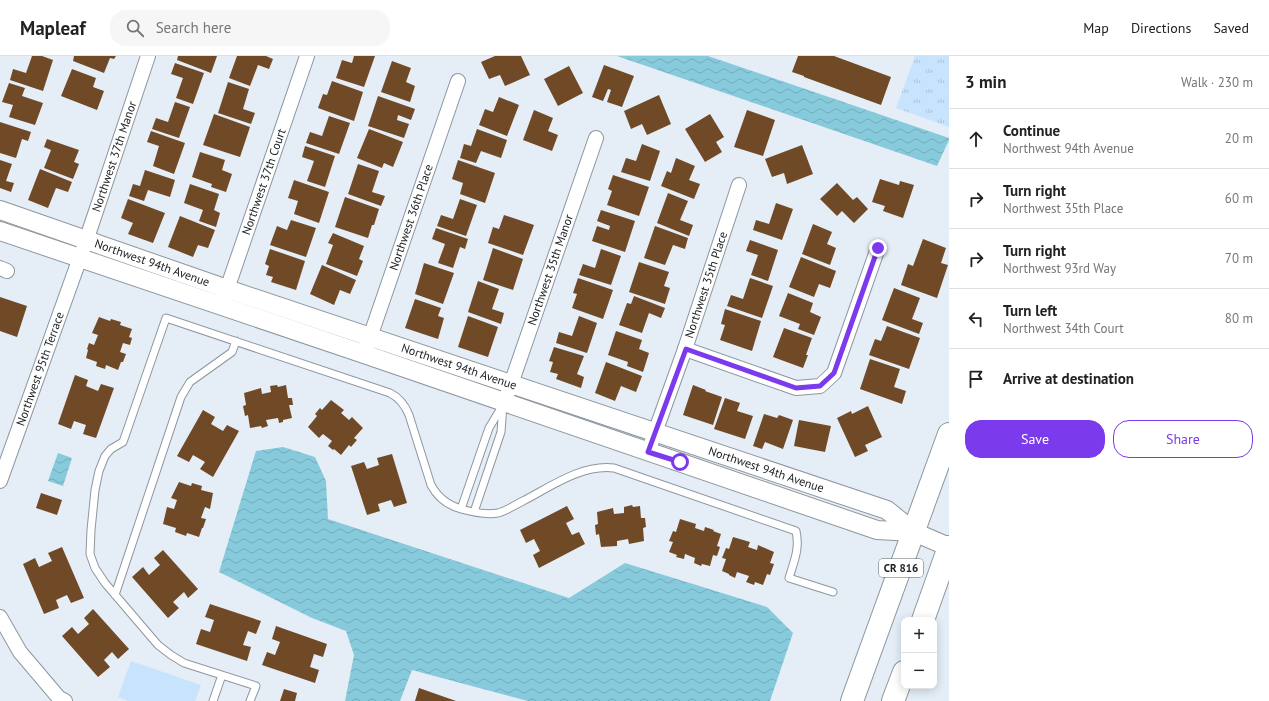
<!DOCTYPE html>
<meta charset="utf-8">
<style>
body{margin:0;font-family:"PT Sans",sans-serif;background:#f6f6f6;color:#222}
.controls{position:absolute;right:12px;bottom:12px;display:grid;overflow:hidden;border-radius:8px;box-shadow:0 2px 10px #0003}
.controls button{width:36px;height:36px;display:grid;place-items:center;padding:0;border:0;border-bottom:1px solid #e0e0e0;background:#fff;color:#222;font:20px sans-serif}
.stop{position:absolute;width:12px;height:12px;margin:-9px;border:3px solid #7c3aed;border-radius:50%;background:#fff}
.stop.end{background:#7c3aed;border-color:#fff;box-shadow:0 1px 4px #0008}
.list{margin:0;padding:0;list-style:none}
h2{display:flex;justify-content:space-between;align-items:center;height:52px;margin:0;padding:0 16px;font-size:17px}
h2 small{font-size:13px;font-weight:400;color:#767676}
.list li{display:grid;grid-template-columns:26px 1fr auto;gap:12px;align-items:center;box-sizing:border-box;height:60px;padding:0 16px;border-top:1px solid #e0e0e0}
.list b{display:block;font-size:15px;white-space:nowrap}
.list p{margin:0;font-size:13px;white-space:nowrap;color:#767676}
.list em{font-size:13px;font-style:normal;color:#767676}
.actions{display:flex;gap:8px;padding:12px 16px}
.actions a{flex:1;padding:9px 0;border:1px solid #7c3aed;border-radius:16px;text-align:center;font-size:14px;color:#7c3aed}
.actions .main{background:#7c3aed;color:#fff}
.icon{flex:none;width:22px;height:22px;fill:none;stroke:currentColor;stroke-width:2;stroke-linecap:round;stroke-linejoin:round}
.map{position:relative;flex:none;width:949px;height:645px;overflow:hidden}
header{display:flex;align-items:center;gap:24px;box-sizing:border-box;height:56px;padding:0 20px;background:#fff;border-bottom:1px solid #e0e0e0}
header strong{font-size:19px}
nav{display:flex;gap:22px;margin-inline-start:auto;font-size:14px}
.search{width:280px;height:36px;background:#f6f6f6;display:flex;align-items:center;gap:10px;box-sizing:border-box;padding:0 14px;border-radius:16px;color:#767676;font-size:15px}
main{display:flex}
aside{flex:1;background:#fff}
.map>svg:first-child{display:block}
.grass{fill:url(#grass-tufts)}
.garden{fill:#c8e3fc}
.water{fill:url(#water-waves)}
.building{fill:#704a26}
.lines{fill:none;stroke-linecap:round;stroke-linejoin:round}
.service-casing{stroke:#8e969e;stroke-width:9}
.minor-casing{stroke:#8e969e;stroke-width:16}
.tertiary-casing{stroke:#8e969e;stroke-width:20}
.primary-casing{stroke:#8e969e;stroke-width:24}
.service{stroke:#fff;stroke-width:7}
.minor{stroke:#fff;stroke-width:14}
.tertiary{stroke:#fff;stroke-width:18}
.primary{stroke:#fff;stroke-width:22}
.route{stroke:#7c3aed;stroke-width:5}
.labels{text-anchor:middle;stroke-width:4;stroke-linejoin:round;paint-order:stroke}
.shield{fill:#fff;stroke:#5f6264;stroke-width:1}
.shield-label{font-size:11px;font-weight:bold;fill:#1b1e21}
.street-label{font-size:12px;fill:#1b1e21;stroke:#fff}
</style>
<header>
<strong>Mapleaf</strong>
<div class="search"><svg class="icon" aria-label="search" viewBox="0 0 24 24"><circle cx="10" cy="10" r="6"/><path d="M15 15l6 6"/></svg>Search here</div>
<nav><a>Map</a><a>Directions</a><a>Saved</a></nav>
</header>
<main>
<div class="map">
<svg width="949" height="645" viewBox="0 0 949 645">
<defs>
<pattern id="grass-tufts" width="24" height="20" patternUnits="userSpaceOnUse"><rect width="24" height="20" fill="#c8e3fc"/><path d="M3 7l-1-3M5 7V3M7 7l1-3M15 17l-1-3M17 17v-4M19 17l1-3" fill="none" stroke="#abc2d8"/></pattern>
<pattern id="water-waves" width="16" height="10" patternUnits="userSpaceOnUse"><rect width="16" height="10" fill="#86cadc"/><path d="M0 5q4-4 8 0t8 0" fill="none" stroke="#73adbc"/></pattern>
</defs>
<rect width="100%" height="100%" fill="#e5eef7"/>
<path class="grass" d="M915,0H949V71L896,52Z"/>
<path class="garden" d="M131,605L201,629L195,645H128L118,641Z"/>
<path class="water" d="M617,0H708L949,82V84L937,110Z
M283,391L315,401L326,425L328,463L569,542L625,507L767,551L793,577L770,645H528L412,614L400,645H345L354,599L346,575L312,562L219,516L256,395Z
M58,397L72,402L63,430L48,425Z"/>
<path class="building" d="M32,0H42L53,4L43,35L10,24L13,13L26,17Z
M74,0H116L114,3L110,2L104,17L73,5Z
M178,0H217L211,17L177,4Z
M237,0H266L273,3L269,13L258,9L250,30L229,22Z
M354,0H375L364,31L336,22L342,4L352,7Z
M495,0H521L530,19L505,30L500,19L489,23L481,6Z
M798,0H834L891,21L881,49L804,21V20L792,16Z
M392,5L411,12L406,26L415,30L410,46L381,36Z
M175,7L204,17L193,48L176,42L183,22L171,18Z
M604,9L634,20L622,51L607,46L611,34L608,33L603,45L592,41Z
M569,10L583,37L558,50L544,23Z
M72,13L96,22L93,31L104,35L97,54L61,40Z
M332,25L363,36L354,65L318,52L323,38L327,39Z
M228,26L249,33L243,53L255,57L251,68L218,57Z
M9,27L25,32L22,40L43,47L35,69L9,61L13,49L2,46Z
M659,39L671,68L647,79L642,68L631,73L624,55Z
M378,40L415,53L411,64L398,59L397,64L409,68L404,82L368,70Z
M499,41L519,49L507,80L479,69L485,53L493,56Z
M175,46L190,51L179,82L152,73L156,62L168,66Z
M534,54L553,62L548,75L558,79L552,95L523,84Z
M747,54L775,64L763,100L734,91Z
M214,58L250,71L240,101L203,89Z
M710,58L724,81L716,86L722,96L705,106L685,73Z
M329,60L350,67L339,98L306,87L310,76L322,80Z
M0,66L31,76L28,85L22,83L16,102L0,97Z
M369,73L403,86L393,111L384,107L382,112L357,102Z
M477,73L507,84L501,102L481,95L476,107L460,102L464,88L471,90Z
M151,75L185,87L174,118L153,110L159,90L147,86Z
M47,83L79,94L74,106L79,108L73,123L44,112L51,94L44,91Z
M642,88L660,95L650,125L621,116L626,102L636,105Z
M802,89L813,118L787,128L784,117L772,121L765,103Z
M305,90L335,100L325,131L307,125L314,105L302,101Z
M200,96L225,104L222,114L232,118L226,136L211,131L212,128L192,121Z
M676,102L695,110L689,124L700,128L694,143L661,130L667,115L671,117Z
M0,104L12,108L6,125L14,127L11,136L0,132Z
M458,104L495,117L485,147L460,138L463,127L452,123Z
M358,108L379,115L372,136L385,140L381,150L348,138Z
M40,113L72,126L68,136L56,132L48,152L28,144Z
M145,114L175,124L170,141L148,134L144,145L129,140L133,128L140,130Z
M613,119L649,131L639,160L607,149L612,135L608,133Z
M880,123L899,129L900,125L914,129L903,162L883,155L885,150L872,146Z
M294,124L329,136L319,167L294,158L298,145L288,142Z
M837,127L853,144L857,141L868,153L854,167L842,155L837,160L820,143Z
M190,128L219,138L214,154L220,157L216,171L199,165L203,154L184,147Z
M668,137L688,145L680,164L693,169L689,180L657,167Z
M345,141L379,153L374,169H372L368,182L335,171Z
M128,143L165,157L153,187L128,178L133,167L121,162Z
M460,143L477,149L466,180L437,170L441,159L453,163Z
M776,147L793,153L782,184L753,174L756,164L769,168Z
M601,154L635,165L625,196L592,185L597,170L609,174L610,170L597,165Z
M504,159L534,169L523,199L488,187L493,171L499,173Z
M180,160L215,174L208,192L198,189L193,201L168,191Z
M291,164L316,172L306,201L270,189L277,170L287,174Z
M813,168L832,176L827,188L836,192L830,209L802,198Z
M655,170L688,182L685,193L673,189L665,209L644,202Z
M436,172L468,183L465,193L460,191L453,212L438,207L445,188L432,183Z
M333,177L364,190L359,203L363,205L357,220L326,208L333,189L328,187Z
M923,183L946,192L941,207L948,209L937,242L901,229L908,208L913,210Z
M750,184L778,194L768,225L751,219L758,199L746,195Z
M493,192L523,203L513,234L483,224Z
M270,193L305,205L296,234L271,226L273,221L266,219L269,210L265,208Z
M601,193L621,200L611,229L579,219L583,208L595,212Z
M801,201L836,215L830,232L819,228L814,241L789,231Z
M639,206L669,216L664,230L670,232L665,248L629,236Z
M424,207L454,217L443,248L415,238Z
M322,209L356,224L350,238L340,234L334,249L310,238Z
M578,222L613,234L603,263L572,252L577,238L573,237Z
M750,222L773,230L762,262L727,250L731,239L743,243Z
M478,225L499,233L492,253L504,257L501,268L468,256Z
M894,232L920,242L912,263L923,267L919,278L882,264Z
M788,237L813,247L810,256L821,261L814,279L798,273L800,268L779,260Z
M634,240L665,252L661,262L649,257L642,277L619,269L627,247L631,248Z
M0,241L27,250L17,281L0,275Z
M415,243L441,252L438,260L444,262L438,283L405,272Z
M725,253L761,265L752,295L720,284L725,269L721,268Z
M468,260L498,271L488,301L458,291Z
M579,260L597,267L587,297L556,287L559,276L572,280Z
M99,261L110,265L111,263L121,266L120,269L132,273L129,281L132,282L130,289L123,287L120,296L126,298L123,306H121L118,314L106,309L105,313L96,310L97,306L86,302L88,294L87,293L89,287L94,289L98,279L92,277Z
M887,270L920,282L909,313L869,299L875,283L881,285Z
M784,272L812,282L806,299H808L803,312L773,301Z
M616,275L642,284L639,293L649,297L643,316L627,310L628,306L608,299Z
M554,291L584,300L577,318L584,321L581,332L556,323L558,318L550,316L553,306L549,305Z
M870,303L900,313L894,331L906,335L902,348L860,333Z
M606,306L642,320L636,336L621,330L615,345L595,337Z
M75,319L88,324L86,330L98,335L101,328L114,332L96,382L83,378L86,369L74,365L71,373L58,368Z
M277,329L278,331L286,329L288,342H292L293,349H289L292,362L283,364V366L279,367L278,362L266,364L268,370L262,372L261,370L250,372L248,359L245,360L243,350L246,349L244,337L261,332L262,338L271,336L270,330Z
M693,329L706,334L705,335L722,341L713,369L683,359Z
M725,342L740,347L737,355L753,360L745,383L714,373Z
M331,344L344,354L341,357L349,364L352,361L363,372L354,382L357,384L351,391L349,389L341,399L334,393L333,394L328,390L332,385L323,378L319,382L308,371L317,360L315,358L320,352L322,354Z
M868,350L882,381L865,389L868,395L855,401L837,362L851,355L852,358Z
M203,354L215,361L211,368L223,375L227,369L239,375L213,421L200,413L205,406L193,399L189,406L177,400Z
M764,358L777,362L779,359L793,364L783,393L765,386L762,393L753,390Z
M799,364L831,370L825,396L794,390Z
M392,398L407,447L394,451L391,444L378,448L380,455L367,459L351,410L364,406L367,413L379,409L377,402Z
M179,426L191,430L192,427L202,430L201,434L213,437L210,453L205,451L201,462L206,463L203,472H202L199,481L187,477L186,480L175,476L176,472L163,468L167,451L174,453L177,444L171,442Z
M41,437L62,444L57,459L36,452Z
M632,449L633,451L640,450L641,462H645L646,471L643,472L644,485L629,488L628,483L617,485V490L601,491L599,478L596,479L595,469L598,468L597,456L613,452L614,458L624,457V451Z
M567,450L574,463L566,467L572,479L579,476L585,488L539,512L533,499L540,495L534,483L526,487L520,474Z
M680,463L696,468L695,472L704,475L705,471L714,474L713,475L721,478L717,490L720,491L717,500L713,499L710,510L702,508L701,510L694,507L695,502L685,498L684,503L676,501L677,499L669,496L673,486L669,485L673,475L676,476Z
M733,481L750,486L748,491L757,494L758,489L774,496L770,507L774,508L770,519L767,518L763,529L755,526L754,529L746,526L749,520L737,516L735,522L729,519V518L722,515L726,503L722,502L726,492L729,493Z
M62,491L84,542L71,547L67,539L56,544L59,552L44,558L23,508L35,502L39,511L52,505L48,497Z
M163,494L198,533L188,542L184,536L173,546L179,552L168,562L132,521L143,511L149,519L160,509L154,502Z
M210,548L261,565L256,578L248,575L243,589L251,591L247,605L196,588L201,573L210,576L214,564L205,561Z
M93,553L129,593L118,603L112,596L104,604L110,611L98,621L62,580L72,571L78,578L89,568L84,562Z
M276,570L327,588L323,601L314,598L310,611L319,614L315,627L262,609L267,596L275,599L280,586L272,583Z
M419,632L456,645H415Z
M284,633L297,637L295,645H280Z"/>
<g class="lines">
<defs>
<path id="service" d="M461,453L489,372L504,347
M474,456L501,376L503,349
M115,539L181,341L190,326L232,296L236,285
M213,645L222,619
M250,645L256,630L184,607L171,599L158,589L105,527L95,512L90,498L91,474L95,434L99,415L105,400L111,393L123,386L166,262L390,337C400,342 405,349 409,359L431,429C438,442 447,449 461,453C472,456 487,459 498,457C506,455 515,449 523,445C550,431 582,408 614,412L796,475C800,493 794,505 789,522L833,536"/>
<g id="minor">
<path d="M0,212L7,215"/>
<path id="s1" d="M224,242L307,0"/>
<path id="s2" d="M367,290L458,25"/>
<path d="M685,293L796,332L820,330L834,317L878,192"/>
<path id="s3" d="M504,347L511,328L596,82"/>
<path id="s4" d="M648,396L685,293L739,129"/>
<path id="s5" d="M0,425L86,185L148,0"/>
<path d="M0,561L20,596L59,642L65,645"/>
</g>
<g id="tertiary">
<path id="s6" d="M0,154L227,233L887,454L914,476L949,491"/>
<path d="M0,175L364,298L877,474L914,476"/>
</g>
<path id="primary" d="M923,564L949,491
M852,645L949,378
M893,645L904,616"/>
</defs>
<use href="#service" class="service-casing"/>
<use href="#minor" class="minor-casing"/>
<use href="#tertiary" class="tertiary-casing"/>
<use href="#primary" class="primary-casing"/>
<use href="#service" class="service"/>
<use href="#minor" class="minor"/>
<use href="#tertiary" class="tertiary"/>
<use href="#primary" class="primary"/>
</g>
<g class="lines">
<path class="route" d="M680,406L648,396L686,293L796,332L820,330L834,317L878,192"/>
</g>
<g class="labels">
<rect class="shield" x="879" y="503" width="44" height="18" rx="3"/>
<g class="shield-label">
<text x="901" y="516">CR 816</text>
</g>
<g class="street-label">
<text dy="4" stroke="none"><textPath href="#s5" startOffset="344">Northwest 37th Manor</textPath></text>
<text dy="4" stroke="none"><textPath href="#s1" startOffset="123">Northwest 37th Court</textPath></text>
<text dy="4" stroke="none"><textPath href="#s2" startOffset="136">Northwest 36th Place</textPath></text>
<text dy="4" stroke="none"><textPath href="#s6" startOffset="161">Northwest 94th Avenue</textPath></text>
<text dy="4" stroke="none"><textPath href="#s3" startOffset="141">Northwest 35th Manor</textPath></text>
<text dy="4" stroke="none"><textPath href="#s4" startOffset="177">Northwest 35th Place</textPath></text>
<text dy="4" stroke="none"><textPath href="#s6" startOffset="485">Northwest 94th Avenue</textPath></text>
<text dy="4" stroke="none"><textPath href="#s5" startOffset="119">Northwest 95th Terrace</textPath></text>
<text dy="4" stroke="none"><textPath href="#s6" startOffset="809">Northwest 94th Avenue</textPath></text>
</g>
</g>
</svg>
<div class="controls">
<button>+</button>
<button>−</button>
</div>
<div class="stop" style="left:680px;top:406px"></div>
<div class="stop end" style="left:878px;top:192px"></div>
</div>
<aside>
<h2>3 min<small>Walk · 230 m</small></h2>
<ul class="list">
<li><svg class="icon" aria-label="ahead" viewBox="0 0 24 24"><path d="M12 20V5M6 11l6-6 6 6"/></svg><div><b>Continue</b><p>Northwest 94th Avenue</p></div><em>20 m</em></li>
<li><svg class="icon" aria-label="right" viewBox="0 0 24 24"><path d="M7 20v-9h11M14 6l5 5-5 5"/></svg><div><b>Turn right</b><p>Northwest 35th Place</p></div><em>60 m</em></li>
<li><svg class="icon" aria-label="right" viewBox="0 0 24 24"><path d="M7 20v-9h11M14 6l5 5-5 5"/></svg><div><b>Turn right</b><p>Northwest 93rd Way</p></div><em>70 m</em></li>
<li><svg class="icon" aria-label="left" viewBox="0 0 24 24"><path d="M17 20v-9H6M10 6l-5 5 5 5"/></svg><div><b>Turn left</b><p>Northwest 34th Court</p></div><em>80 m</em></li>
<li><svg class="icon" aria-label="arrive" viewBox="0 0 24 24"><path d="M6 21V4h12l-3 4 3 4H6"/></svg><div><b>Arrive at destination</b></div></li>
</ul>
<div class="actions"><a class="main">Save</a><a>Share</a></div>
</aside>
</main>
